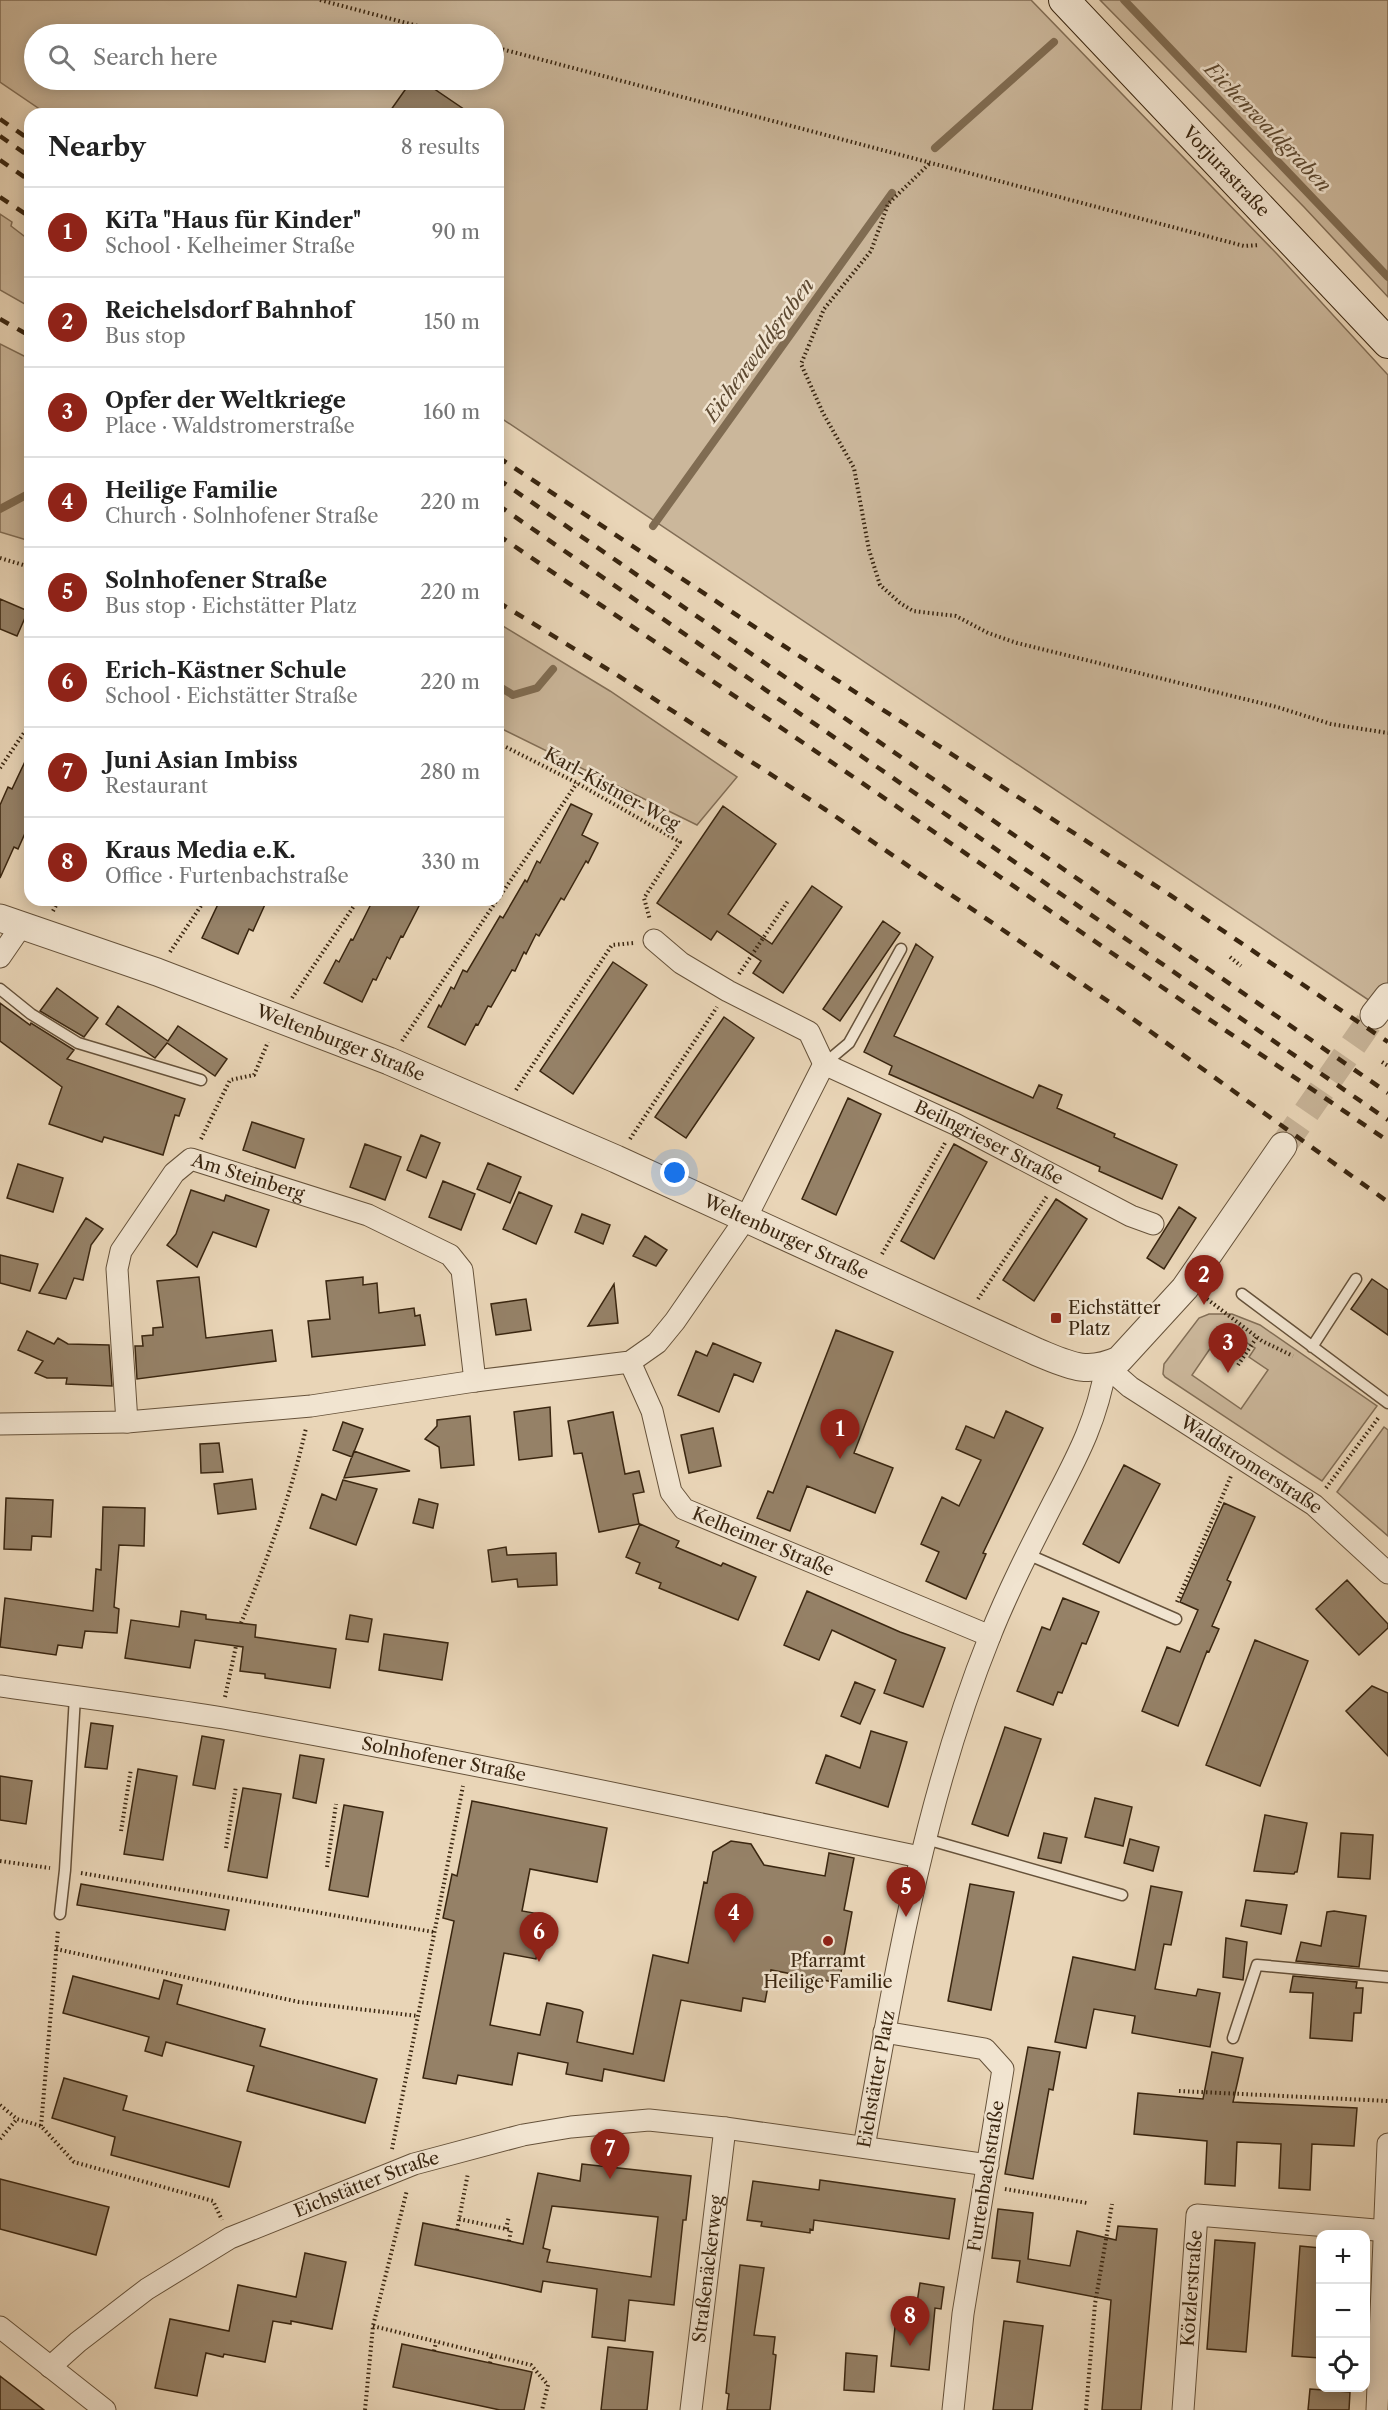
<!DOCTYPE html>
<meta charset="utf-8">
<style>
body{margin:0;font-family:"Libre Caslon Text",serif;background:#f2f2f2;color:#222}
.controls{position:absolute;right:18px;bottom:18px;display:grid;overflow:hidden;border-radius:12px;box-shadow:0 3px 15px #0003}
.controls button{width:54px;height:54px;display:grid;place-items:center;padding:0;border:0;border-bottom:2px solid #e0e0e0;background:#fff;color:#222;font:30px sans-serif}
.you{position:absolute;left:675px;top:1173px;width:21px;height:21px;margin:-15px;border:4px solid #fff;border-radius:50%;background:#1a73e8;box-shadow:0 0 0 9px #1a73e833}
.badge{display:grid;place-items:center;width:39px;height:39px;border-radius:50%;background:#8f2418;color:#fff;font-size:20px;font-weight:700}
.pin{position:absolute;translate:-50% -50px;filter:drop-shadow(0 2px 3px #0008)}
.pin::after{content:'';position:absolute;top:32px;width:21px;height:18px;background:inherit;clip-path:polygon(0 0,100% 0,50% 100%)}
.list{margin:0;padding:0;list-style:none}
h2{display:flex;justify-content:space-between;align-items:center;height:78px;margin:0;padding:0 24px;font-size:26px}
h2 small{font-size:20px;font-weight:400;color:#767676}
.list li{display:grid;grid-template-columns:39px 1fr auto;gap:18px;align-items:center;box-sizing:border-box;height:90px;padding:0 24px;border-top:2px solid #e0e0e0}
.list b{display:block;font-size:22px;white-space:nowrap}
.list p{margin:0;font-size:20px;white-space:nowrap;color:#767676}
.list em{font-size:20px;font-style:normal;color:#767676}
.icon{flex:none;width:33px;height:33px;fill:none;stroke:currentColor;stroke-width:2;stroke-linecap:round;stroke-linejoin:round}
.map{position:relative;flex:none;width:1388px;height:2410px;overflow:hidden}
.search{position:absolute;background:#fff;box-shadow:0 3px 15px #0003;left:24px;top:24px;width:480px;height:66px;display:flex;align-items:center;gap:15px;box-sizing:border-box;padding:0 21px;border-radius:33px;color:#767676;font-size:22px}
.panel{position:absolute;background:#fff;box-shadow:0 3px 15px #0003;left:24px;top:108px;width:480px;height:798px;border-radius:18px}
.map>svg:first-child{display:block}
.green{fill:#cbb79b;stroke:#826e56;stroke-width:1.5;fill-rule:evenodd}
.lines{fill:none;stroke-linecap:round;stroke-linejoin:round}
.stream{stroke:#806c52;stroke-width:8}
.building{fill:#958167;stroke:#3a2610;stroke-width:1.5;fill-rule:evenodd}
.tertiary-tunnel{stroke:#c6b296;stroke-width:27;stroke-dasharray:27 14;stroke-linecap:butt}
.service-casing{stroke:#66523a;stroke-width:13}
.minor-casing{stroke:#66523a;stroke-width:23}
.tertiary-casing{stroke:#66523a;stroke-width:29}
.secondary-casing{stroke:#3a2610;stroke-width:32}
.path{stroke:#3a2610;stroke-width:4;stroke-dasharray:1.5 3;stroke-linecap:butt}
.service{stroke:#f1e4d0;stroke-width:10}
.minor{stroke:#f1e4d0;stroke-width:21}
.tertiary{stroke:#f1e4d0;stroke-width:27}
.secondary{stroke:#f1e4d0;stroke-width:30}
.rail{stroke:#3a2610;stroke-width:4.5;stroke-dasharray:10 10;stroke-linecap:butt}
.poi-dot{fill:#8f2418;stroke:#f1e4d0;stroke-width:2}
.labels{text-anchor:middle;stroke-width:5;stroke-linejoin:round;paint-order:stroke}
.street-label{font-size:18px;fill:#3a2610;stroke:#f1e4d0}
.poi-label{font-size:18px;fill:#3a2610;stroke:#f1e4d0;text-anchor:start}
.water-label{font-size:20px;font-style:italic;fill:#5d4931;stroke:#f1e4d0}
</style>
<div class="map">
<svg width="1388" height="2410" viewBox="0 0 1388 2410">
<rect width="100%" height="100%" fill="#e9d5b7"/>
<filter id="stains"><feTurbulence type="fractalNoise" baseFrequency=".00333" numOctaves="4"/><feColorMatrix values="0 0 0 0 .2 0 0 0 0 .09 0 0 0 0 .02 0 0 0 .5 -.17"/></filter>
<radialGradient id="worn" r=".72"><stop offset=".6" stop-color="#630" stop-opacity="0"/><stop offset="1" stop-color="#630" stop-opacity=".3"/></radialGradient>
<path class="green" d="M0,0H1031L1277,254L1388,375V1013L498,416V114H47L0,82ZM34,34H494V80H34Z
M1100,0H1388V297L1304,207Z
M0,214L12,222L11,226L28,239H30V307L0,290Z
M0,344L30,359V541L0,532Z
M498,623L610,691L737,777L697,825L498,727Z
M1209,1314H1232L1260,1325L1377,1406L1322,1481L1165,1377L1163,1374L1164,1364L1199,1318ZM1220,1334L1239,1347L1244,1341L1255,1348L1249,1357L1268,1370L1241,1409L1192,1375Z
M1384,1427L1388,1430V1536L1337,1492Z"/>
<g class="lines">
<path class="stream" d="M1124,0L1388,277
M935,148L1054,42
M0,509L30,493
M653,526L892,193
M498,686L513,695L537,688L553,669"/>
</g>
<path class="building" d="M412,80H421L471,114H388Z
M0,599L28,611L17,636L0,629Z
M30,751V822L18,849L14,847L0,878V805L8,787L12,789Z
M571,804L592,814L582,835L598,843L588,863L586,861L564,900L561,898L539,936L536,934L526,954L524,952L515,971L512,970L491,1007L488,1006L478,1025L476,1024L465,1045L428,1027L439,1005L441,1007L451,987L454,989L463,970L467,972L500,916L503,918L525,880L527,882L537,861L540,863Z
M723,806L776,844L728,914L772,944L812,886L842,907L783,993L753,973L761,961L717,931L711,940L657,903Z
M220,900H267L253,931L249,929L238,954L202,938Z
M373,900H422L403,937L401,936L390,959L387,957L376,980L373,979L362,1002L324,983L336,960L339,962L351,939L353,940Z
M883,921L900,933L840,1021L823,1009Z
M916,944L933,957L894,1036L1033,1098L1039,1085L1062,1095L1057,1108L1115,1134L1114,1137L1177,1165L1162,1199L1099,1171L1100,1167L889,1074L892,1066L864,1052Z
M613,962L647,985L573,1094L540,1071Z
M57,988L98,1018L84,1037L40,1011Z
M0,1003L30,1025L31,1023L74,1050L67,1059L185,1099L179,1116L175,1115L163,1155L104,1137L102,1142L49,1124L62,1087L0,1041Z
M118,1006L168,1041L178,1026L227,1059L215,1076L167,1043L155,1058L106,1024Z
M724,1017L754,1038L686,1138L655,1117Z
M848,1098L881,1114L836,1215L802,1199Z
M252,1122L304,1139L295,1168L243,1150Z
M421,1135L440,1143L426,1178L407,1170Z
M365,1144L401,1157L385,1200L350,1187Z
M954,1144L987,1162L934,1259L901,1241Z
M488,1163L521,1177L510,1203L477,1189Z
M18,1164L63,1178L53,1212L7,1198Z
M443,1181L475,1194L461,1230L429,1217Z
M191,1190L224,1201L226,1195L269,1210L256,1247L213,1232L197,1267L167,1245L176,1234Z
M519,1192L552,1206L536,1244L503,1229Z
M1056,1199L1087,1219L1034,1301L1003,1280Z
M1179,1207L1196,1218L1164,1269L1147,1258Z
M582,1214L610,1225L603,1244L575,1232Z
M86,1218L103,1229L91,1245L83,1280L74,1278L66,1299L39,1293Z
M645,1236L667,1250L656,1266L633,1256Z
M0,1255L38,1264L30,1291L0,1283Z
M199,1277L206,1338L272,1330L276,1361L137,1379L135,1346H143L142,1336L153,1335V1328L163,1327L157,1281Z
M363,1277V1285L377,1283L379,1313L414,1308L415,1316L420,1315L425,1345L312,1357L308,1321L330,1319L326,1281Z
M1372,1279L1388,1290V1335L1351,1309Z
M614,1284L618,1323L588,1326Z
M526,1299L531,1330L496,1335L491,1304Z
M836,1330L893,1352L854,1453L893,1468L875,1513L807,1486L790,1531L757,1518L768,1491L773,1493Z
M27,1331L54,1344L58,1338L68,1344L109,1345L112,1386L66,1384L67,1378H47L35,1373L43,1361L18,1350Z
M713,1343L761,1363L753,1382L734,1374L719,1412L678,1395L696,1351L707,1356Z
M550,1407L552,1456L519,1460L514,1412Z
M1006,1411L1043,1428L983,1553L986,1554L966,1599L926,1581L939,1552L921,1544L942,1497L959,1506L981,1460L956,1449L966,1426L994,1438Z
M613,1412L625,1474L639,1471L644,1492L633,1494L639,1524L599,1532L582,1453L574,1454L568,1421Z
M470,1416L474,1465L441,1468L439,1447L425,1439L437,1426V1420Z
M343,1422L363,1429L352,1457L333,1450Z
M713,1428L721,1466L689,1473L681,1435Z
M219,1443L223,1472L201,1473L200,1444Z
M354,1451L410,1471L344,1478Z
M1124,1465L1160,1484L1119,1563L1083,1544Z
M252,1479L256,1509L218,1514L214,1484Z
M343,1480L377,1489L356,1545L310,1528L322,1494L336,1500Z
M6,1498L53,1500L51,1537L32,1536L31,1550L4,1549Z
M419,1499L438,1504L433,1528L413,1523Z
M1224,1503L1255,1517L1227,1580L1231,1582L1212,1626L1219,1629L1209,1652L1207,1651L1178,1726L1142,1711L1167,1647L1180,1652L1198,1610L1180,1602Z
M103,1507L145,1508L144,1546L119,1545L114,1607L119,1609L117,1633L85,1631L82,1648L58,1645L56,1655L0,1647L5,1598L93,1611L96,1569L101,1570Z
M640,1524L679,1541L676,1547L721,1566L723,1563L756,1577L738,1620L659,1588L661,1583L636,1573L640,1563L626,1557Z
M506,1547L507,1555L556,1553L557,1585L518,1587L517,1579L492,1582L488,1550Z
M1347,1580L1388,1624V1628L1359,1655L1316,1609Z
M807,1591L900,1632L945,1648L923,1707L884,1693L896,1660L832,1630L819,1660L784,1645Z
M1063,1598L1099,1612L1086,1644L1082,1643L1062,1693L1058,1692L1053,1705L1017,1691L1042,1627L1050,1630Z
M181,1611L206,1615V1619L256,1625L255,1637L336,1649L330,1688L265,1678V1674L240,1671L243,1647L195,1640L190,1668L125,1658L131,1620L179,1627Z
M350,1615L372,1619L368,1642L346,1639Z
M384,1634L448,1643L442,1680L379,1670Z
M1255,1640L1308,1661L1260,1786L1206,1765Z
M855,1682L875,1690L860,1724L841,1716Z
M1372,1686L1388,1693V1756L1346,1711Z
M91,1723L113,1726L107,1769L85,1767Z
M1005,1727L1041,1739L1008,1836L972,1824Z
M871,1731L907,1742L888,1807L816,1783L826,1755L860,1768Z
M202,1736L224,1740L215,1789L193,1785Z
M300,1755L324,1759L316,1803L293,1798Z
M138,1769L177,1776L163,1860L124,1854Z
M0,1776L32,1781L26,1824L0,1820Z
M243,1788L281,1794L267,1878L228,1871Z
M1095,1798L1132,1807L1123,1846L1085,1837Z
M472,1801L607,1828L597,1882L530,1869L522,1911L545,1915L536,1959L504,1953L490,2025L540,2035L547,2003L580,2010L583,2012L577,2042L633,2054L653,1955L688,1963L704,1882L707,1883L713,1852L731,1841L751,1844L764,1865L825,1876L829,1853L854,1858L844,1910L852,1912L839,1983L771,1970L765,2002L743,1998L741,2011L681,2000L664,2081L604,2069L602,2081L566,2074L568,2063L518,2053L512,2085L458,2075L456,2084L423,2078L454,1921L443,1918L452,1874L457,1876Z
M344,1805L383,1812L368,1897L329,1890Z
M1265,1815L1307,1823L1297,1872H1295L1294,1874L1254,1871Z
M1044,1833L1067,1838L1061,1863L1038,1858Z
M1341,1833L1373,1835L1370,1879L1338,1877Z
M1130,1839L1159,1847L1153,1871L1124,1863Z
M81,1884L229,1910L225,1930L77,1905Z
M970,1884L1014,1892L991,2010L948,2001Z
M1151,1886L1182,1892L1171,1945L1164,1944L1155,1989L1196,1996L1198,1989L1220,1993L1210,2047L1132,2033L1135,2016L1094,2009L1086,2048L1055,2042L1073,1957L1135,1970Z
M1246,1900L1287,1905L1281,1934L1241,1926Z
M1334,1911L1366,1916L1359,1967L1296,1961L1301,1942L1321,1946L1327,1912Z
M1226,1938L1247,1942L1243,1980L1223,1977Z
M73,1976L159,1999L164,1980L182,1985L177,2004L265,2029L260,2046L377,2079L365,2123L247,2091L254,2066L166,2042L162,2056L145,2051L149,2037L63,2013Z
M1293,1976L1357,1982L1356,1988H1363L1361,2013H1354L1352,2041L1310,2038L1313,1993L1290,1992Z
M1028,2047L1060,2052L1053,2090L1049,2089L1033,2179L1005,2174Z
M1212,2052L1243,2058L1233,2102L1357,2108L1354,2146L1312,2144L1310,2190L1279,2188L1281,2144L1237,2142L1235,2186L1205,2184L1207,2141L1134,2134L1138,2093L1203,2099Z
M64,2078L127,2096L123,2110L241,2142L229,2187L111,2155L115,2137L52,2118Z
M582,2164L691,2176L686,2220H683L674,2305L629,2300L625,2341L592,2337L597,2289L543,2281L541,2292L415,2265L423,2223L523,2244L538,2173L580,2181ZM552,2206L658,2217L651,2277L547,2262L550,2250L543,2248Z
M0,2179L109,2207L96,2255L0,2229Z
M820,2180L955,2199L949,2239L814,2220L813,2230L810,2229V2233L761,2226L762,2222L747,2220L753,2181L819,2190Z
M998,2209L1033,2213L1028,2259L1070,2266L1077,2231L1116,2240L1118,2226L1157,2229L1141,2410H1102L1111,2300L1017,2282L1020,2261L992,2258Z
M1215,2240L1255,2243L1246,2352L1207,2349Z
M1300,2246L1320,2248V2358L1292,2356Z
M305,2253L346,2262L332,2329L291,2321V2324L273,2321L265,2362L224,2354L223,2357L206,2353L197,2396L155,2388L170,2319L229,2331L238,2285L296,2297Z
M740,2265L764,2268L754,2335L775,2337L773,2354L776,2355L770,2410H727L729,2394L726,2393Z
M920,2283L944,2287L941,2309L935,2308L929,2370L891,2366L895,2327L913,2329Z
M1004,2321L1043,2326L1032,2410H993Z
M402,2344L532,2372L524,2410H500L393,2387Z
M608,2347L653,2352L647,2410H601Z
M846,2353L877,2356L874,2392L844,2390Z
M0,2376L44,2410H0Z
M1310,2389L1350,2392L1349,2410H1308Z"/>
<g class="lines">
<path class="tertiary-tunnel" d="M1283,1146L1374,1015"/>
<defs>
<path id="service" d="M0,989L31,1014L78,1043L201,1080
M824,1064L849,1043L901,949
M1242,1294L1388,1403
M1312,1347L1356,1279
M1027,1554L1176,1619
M926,1839L1122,1895
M60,1914L65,1870L75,1696
M1233,2038L1257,1965L1388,1977"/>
<g id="minor">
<path id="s1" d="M654,940L681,963L728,991L809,1032L824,1064L955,1124L1131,1216L1153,1224"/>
<path d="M0,957L22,925"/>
<path id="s2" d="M630,1362L652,1411L671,1492L684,1509L990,1636"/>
<path id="s3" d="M1106,1366L1130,1387L1314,1505L1388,1573"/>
<path id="s4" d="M127,1422L117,1269L121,1251L174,1173L191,1159L368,1215L450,1255L462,1270L475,1381"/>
<path d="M0,1424L127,1422L311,1406L475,1381L630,1362L657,1343L675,1321L746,1218L824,1064"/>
<path id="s5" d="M0,1686C74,1696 149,1706 223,1718C457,1759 688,1809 920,1857"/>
<path d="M884,2032L985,2049L1003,2069L963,2314L953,2410"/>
<path id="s6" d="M864,2147C895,1974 924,1800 990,1636C1008,1591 1030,1548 1052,1505C1077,1457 1097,1421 1106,1366"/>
<path d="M0,2327L105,2410"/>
<path id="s7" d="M50,2367L78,2342L147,2289L230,2238L414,2164L523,2135L571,2127L649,2120L725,2128L988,2165"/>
<path id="s8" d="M691,2410L725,2128"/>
<path id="s9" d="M1183,2410L1197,2215L1388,2231"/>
<path d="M1377,2410L1388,2144"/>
</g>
<g id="tertiary">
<path id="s10" d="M0,918L157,972L389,1061L616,1159L1037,1352C1069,1365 1086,1375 1119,1360L1185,1288L1283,1146"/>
<path d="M1374,1015L1388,997"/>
</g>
<g id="secondary">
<path id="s11" d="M1064,0L1388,343"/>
</g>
</defs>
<use href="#service" class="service-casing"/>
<use href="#minor" class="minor-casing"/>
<use href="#tertiary" class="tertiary-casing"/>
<use href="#secondary" class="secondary-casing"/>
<path class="path" d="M320,0L448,34
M494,47L1244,246L1259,245
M929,164L888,204L871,251L824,309L801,364L823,413L854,468L869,550L880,585L900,603L913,611L956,616L988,633L1017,643L1277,707L1331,724L1388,733
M0,558L30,567
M498,743L577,783L680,842L644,898L650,920
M0,768L30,724
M498,899L577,783
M53,911L59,900
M170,952L205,900
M1230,957L1241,966
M739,974L788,901
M292,998L358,900
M402,1041L497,900
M1382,1062L1388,1066
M516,1090L612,945L634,943
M201,1139L230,1080L254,1075L268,1042
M630,1139L717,1007
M882,1254L945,1143
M978,1299L1047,1196
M1207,1299L1262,1341L1293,1356
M1238,1365L1257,1337
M1326,1488L1379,1417
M1177,1602L1231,1476
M241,1623C267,1561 291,1495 306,1428
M225,1697L236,1646
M121,1831L131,1769
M226,1848L236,1786
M0,1861L50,1868
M327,1867L336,1804
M81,1873L434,1932
M56,1949L299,2002L418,2016
M1179,2091L1388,2101
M0,2105L17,2119L41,2126L74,2162L213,2201L222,2220
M41,2126L58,1930
M0,2139L17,2119
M392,2149L463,1786
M1005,2189L1087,2203
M459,2219L511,2230L509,2241
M506,2229L509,2216
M457,2230L468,2173
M373,2326L531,2365L548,2385L542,2410
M434,2351L436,2342
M490,2363L492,2355
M365,2410L373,2326L407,2190
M1086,2410L1095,2304L1112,2204"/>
<use href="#service" class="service"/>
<use href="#minor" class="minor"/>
<use href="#tertiary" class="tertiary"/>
<use href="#secondary" class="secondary"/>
<path class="rail" d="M0,119L30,140
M0,136L30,157
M0,160L30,181
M0,197L30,217
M0,319L30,336
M498,457L770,637L1170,895L1388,1042
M498,479L1388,1093
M498,505L1388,1120
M498,535L1388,1141
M498,602L617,675L826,810L1115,1006L1388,1202"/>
</g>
<g class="poi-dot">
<rect x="1050" y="1312" width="12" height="12" rx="3"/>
<circle cx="828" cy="1941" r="6"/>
</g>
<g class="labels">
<g class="street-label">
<text dy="6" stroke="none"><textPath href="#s11" startOffset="236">Vorjurastraße</textPath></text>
<text transform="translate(612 789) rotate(29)" y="6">Karl-Kistner-Weg</text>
<text dy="6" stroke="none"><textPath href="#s10" startOffset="363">Weltenburger Straße</textPath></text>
<text dy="6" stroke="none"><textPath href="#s1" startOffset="399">Beilngrieser Straße</textPath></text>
<text dy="6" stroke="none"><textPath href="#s4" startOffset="348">Am Steinberg</textPath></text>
<text dy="6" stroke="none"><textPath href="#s10" startOffset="849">Weltenburger Straße</textPath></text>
<text dy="6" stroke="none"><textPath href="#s3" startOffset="176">Waldstromerstraße</textPath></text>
<text dy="6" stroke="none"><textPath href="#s2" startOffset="244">Kelheimer Straße</textPath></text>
<text dy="6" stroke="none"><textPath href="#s5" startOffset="450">Solnhofener Straße</textPath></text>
<text dy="6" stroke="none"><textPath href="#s6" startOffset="69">Eichstätter Platz</textPath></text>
<text transform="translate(986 2176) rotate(-81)" y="6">Furtenbachstraße</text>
<text dy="6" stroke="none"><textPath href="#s7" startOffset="369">Eichstätter Straße</textPath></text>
<text dy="6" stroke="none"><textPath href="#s8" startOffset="142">Straßenäckerweg</textPath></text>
<text dy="6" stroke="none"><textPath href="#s9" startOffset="122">Kötzlerstraße</textPath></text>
</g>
<g class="poi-label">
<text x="1068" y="1314">Eichstätter<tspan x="1068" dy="21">Platz</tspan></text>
<text x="828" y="1967" text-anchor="middle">Pfarramt<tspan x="828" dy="21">Heilige Familie</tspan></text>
</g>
<g class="water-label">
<text transform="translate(1268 127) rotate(46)" y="7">Eichenwaldgraben</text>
<text transform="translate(759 350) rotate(-54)" y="7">Eichenwaldgraben</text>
</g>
</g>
<rect width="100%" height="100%" filter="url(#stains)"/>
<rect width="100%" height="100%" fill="url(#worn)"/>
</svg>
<div class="controls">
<button>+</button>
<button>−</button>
<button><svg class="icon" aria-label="locate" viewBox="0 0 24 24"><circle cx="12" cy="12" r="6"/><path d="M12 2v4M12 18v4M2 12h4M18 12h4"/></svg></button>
</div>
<div class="you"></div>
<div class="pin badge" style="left:840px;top:1459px">1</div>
<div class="pin badge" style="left:1204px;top:1305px">2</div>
<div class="pin badge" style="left:1228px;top:1373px">3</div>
<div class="pin badge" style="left:734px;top:1943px">4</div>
<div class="pin badge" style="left:906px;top:1917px">5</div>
<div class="pin badge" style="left:539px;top:1962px">6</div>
<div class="pin badge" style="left:610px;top:2179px">7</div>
<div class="pin badge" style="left:910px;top:2346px">8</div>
<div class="search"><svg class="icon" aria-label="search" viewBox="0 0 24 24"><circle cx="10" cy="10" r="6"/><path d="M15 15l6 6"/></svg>Search here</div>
<section class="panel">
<h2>Nearby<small>8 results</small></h2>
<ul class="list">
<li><span class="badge">1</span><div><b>KiTa &quot;Haus für Kinder&quot;</b><p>School · Kelheimer Straße</p></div><em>90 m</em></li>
<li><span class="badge">2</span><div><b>Reichelsdorf Bahnhof</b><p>Bus stop</p></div><em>150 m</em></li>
<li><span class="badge">3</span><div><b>Opfer der Weltkriege</b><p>Place · Waldstromerstraße</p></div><em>160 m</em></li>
<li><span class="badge">4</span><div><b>Heilige Familie</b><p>Church · Solnhofener Straße</p></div><em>220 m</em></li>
<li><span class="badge">5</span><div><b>Solnhofener Straße</b><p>Bus stop · Eichstätter Platz</p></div><em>220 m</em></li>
<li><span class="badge">6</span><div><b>Erich-Kästner Schule</b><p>School · Eichstätter Straße</p></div><em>220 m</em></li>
<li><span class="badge">7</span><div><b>Juni Asian Imbiss</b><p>Restaurant</p></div><em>280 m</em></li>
<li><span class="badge">8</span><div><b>Kraus Media e.K.</b><p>Office · Furtenbachstraße</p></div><em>330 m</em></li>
</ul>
</section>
</div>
